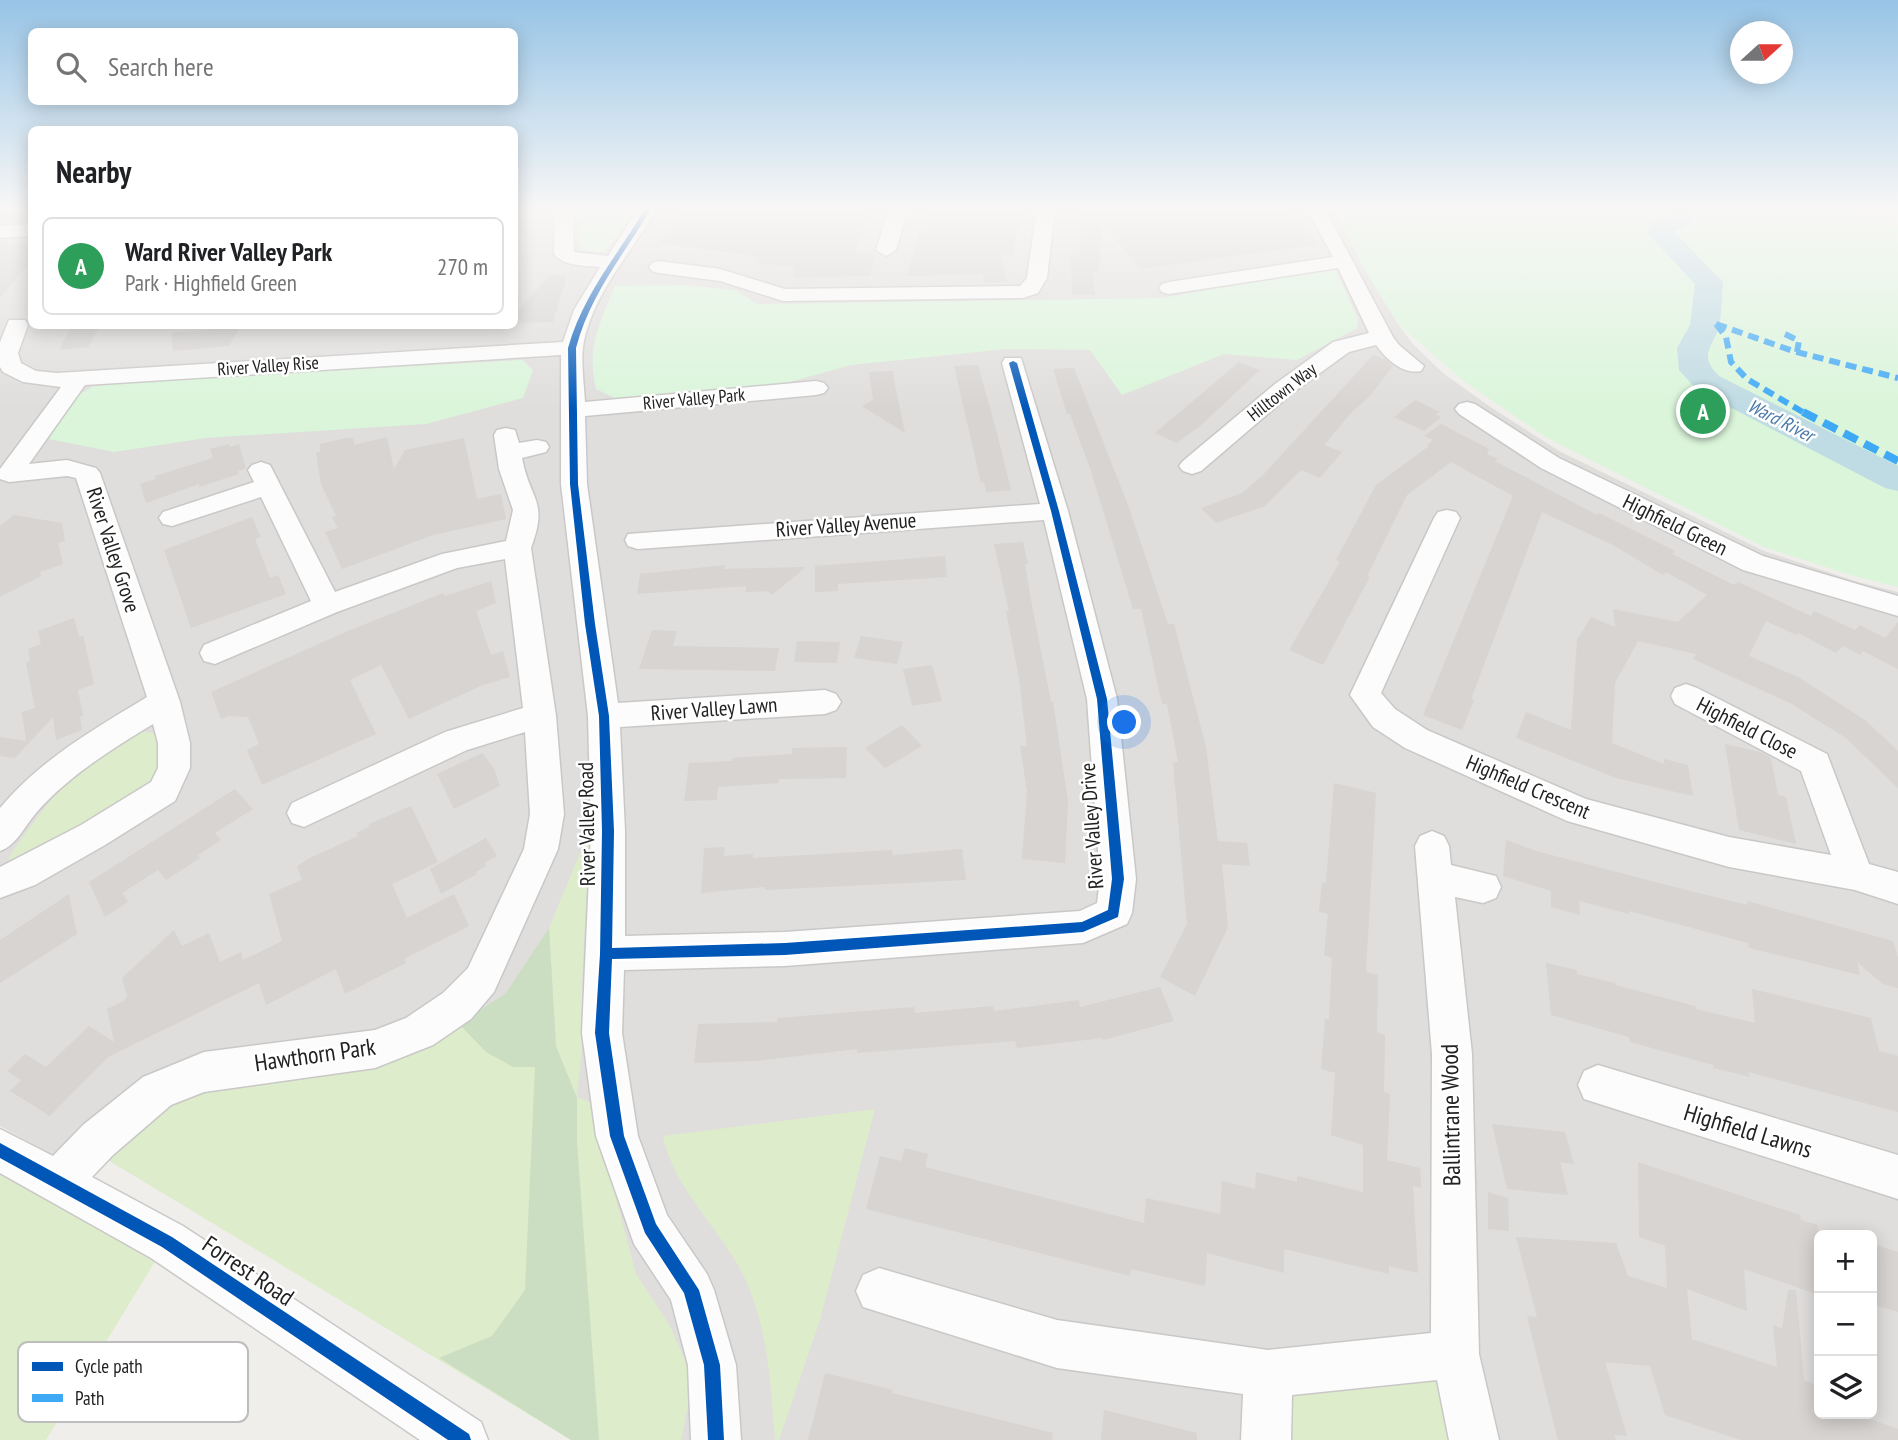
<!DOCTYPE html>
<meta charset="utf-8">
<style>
body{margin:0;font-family:"PT Sans Narrow",sans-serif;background:#f6f6f6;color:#202124}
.controls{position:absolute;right:21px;bottom:21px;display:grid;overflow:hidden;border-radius:10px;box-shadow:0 4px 18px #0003}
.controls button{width:63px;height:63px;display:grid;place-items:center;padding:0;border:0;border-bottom:2px solid #e0e0e0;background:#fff;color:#202124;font:35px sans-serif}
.compass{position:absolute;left:1730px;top:21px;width:63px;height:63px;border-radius:50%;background:#fff;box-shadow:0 4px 18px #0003;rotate:69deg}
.you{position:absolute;left:1125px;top:723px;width:24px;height:24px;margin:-18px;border:5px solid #fff;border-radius:50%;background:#1a73e8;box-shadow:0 0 0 10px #1a73e833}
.badge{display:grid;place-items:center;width:46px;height:46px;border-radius:50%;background:#7c3aed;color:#fff;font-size:23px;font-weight:700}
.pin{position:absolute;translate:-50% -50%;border:4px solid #fff;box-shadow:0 2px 7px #0006}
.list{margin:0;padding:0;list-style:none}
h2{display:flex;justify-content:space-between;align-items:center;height:91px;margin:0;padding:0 28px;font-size:30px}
h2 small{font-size:23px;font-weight:400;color:#757577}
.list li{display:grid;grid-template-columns:46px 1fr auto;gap:21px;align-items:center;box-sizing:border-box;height:98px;margin:0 14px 14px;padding:0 14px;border:2px solid #e0e0e0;border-radius:10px}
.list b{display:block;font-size:26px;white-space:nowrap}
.list p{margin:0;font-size:23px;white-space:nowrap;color:#757577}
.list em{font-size:23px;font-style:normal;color:#757577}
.icon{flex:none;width:38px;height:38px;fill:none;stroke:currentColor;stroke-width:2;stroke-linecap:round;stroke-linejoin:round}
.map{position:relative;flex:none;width:1898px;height:1440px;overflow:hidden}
.search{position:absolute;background:#fff;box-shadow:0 4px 18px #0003;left:28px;top:28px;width:490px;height:77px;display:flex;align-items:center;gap:18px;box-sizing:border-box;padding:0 24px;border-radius:10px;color:#757577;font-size:26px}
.panel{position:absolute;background:#fff;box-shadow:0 4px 18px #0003;left:28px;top:126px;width:490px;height:203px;border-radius:10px}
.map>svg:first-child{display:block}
.residential{fill:#dfdedc;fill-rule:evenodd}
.grass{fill:#ddeccb}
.forest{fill:#cbdec1}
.park{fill:#daf5da}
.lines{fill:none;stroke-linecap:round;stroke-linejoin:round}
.river{fill:#bfdbe3;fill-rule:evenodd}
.building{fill:#d7d4d2}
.minor-casing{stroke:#c9c8c7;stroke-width:3}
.minor{fill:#fdfcfc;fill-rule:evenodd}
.quiet-far1{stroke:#3fa9f5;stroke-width:6;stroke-dasharray:11 6;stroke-linecap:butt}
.quiet{stroke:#3fa9f5;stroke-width:8;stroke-dasharray:15 8;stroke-linecap:butt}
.cycleway-casing{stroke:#fff;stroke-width:5}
.cycleway{fill:#0057b8;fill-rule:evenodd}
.labels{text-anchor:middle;stroke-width:5;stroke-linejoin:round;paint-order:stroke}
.far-street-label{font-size:18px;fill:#222;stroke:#fff}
.far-water-label{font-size:19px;font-style:italic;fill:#4a7aab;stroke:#fff}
.street-label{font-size:21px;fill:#222;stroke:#fff}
.near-street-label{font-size:24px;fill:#222;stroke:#fff}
.key{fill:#fff;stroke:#bdbdbd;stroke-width:2}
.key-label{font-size:19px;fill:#222}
</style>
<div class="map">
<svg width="1898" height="1440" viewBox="0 0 1898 1440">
<rect width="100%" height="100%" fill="#f0eeeb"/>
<path class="residential" d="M0,207H31L32,326H514L515,207H1335L1398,324L1412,343L1443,373L1489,406L1559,451L1764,551L1858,582L1898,592V1440H571L440,1358L108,1160L54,1156L0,1126ZM1819,1235H1872V1414H1819Z"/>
<path class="grass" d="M142,732L154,733L163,745L159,779L24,861L10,864L9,857C43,808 82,751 142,732Z
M590,829L582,980L583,1039L577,1097L590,1102L636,1274L670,1326L693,1379L681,1440H571L108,1160L176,1095L459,1024L535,1067L576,1097L556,1046L549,928Z
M875,1109L820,1320L779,1440H775C770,1378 768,1315 735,1260C710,1219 673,1184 663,1136Z
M0,1161L167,1242L46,1440H0Z
M1433,1379L1455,1395L1460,1440H1285L1291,1393Z"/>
<path class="forest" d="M549,928L556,1046L577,1098V1143L599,1440H571L439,1358L492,1336L525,1290L535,1067H513L486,1052L459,1024L506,993Z"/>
<path class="park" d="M576,207H636L605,252L581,251Z
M1335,207H1860L1890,226L1898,225V587L1854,576L1764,547L1549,439L1465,382L1398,324L1364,269Z
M1331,269L1336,271L1358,319L1357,328L1297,360L1224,354L1122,395L1090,350L1006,349L851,365L772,387L617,399L596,389C586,348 600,323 615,286L684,285L735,290L757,304L1162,298Z
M522,360L533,370L523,398L426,424L206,438L114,452L49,439L52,430L80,394L94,386L189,378Z"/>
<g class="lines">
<path class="river" d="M1670,207H1696L1688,225L1674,232L1723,282C1722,295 1722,308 1720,321C1717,345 1695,353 1719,376L1898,466V491L1885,488L1697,390L1679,370L1677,348L1690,325L1695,284L1647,233L1653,221L1667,214Z"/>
</g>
<path class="building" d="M32,207L22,222L0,223V210Z
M683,207H868L855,253H875L870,276L793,278V267L756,263L759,258L748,255L658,243L673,226L679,227Z
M929,207H1021L1013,256L1001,255L1007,282L984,283L983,274L907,276L920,229H924Z
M1084,207H1280L1320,244L1141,269L1102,224L1099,272H1092L1095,295L1072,294L1071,254L1079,255Z
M9,240L5,245L32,243V260L0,298V241Z
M551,274L567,276L553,322L514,323V315Z
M72,326H100L88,347L59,350Z
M240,327L229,346L173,351L171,333Z
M1373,355L1385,359L1393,366L1371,395L1351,413L1324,445L1342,452L1320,478L1301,470L1265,506L1216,523L1201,508L1242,493L1263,475Z
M1239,362L1260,370L1200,426L1177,443L1155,433Z
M978,365L997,433L1011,490L986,492L984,482L981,483L954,366Z
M1074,368L1128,505L1168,624H1174L1206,747L1218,841L1247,843L1250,866L1222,864L1228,927L1195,996L1160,977L1187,924L1173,762H1178L1167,704H1162L1141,609H1133L1091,471L1070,414H1067L1053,369Z
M893,371L894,380L905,433L862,406L873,400L869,372Z
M1415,400L1440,412L1435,414L1441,417L1424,431L1394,417Z
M1441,424L1489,449L1487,454L1498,459L1495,461L1597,515L1599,513L1675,551L1672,554L1734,585L1738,582L1811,616L1814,611L1855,630L1860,625L1885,638L1898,622V669L1863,651L1860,655L1843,646L1836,653L1798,633L1796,635L1766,621L1749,656L1798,677L1865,720L1898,751V788L1846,738L1790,703L1693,659L1696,654L1638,641L1615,683L1612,743L1664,764V759L1688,765L1693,796L1616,778L1516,738L1526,712L1571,730L1577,640L1591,617L1615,627L1613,609L1678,622L1707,595L1666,572L1663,575L1613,545L1542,512L1471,699L1474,700L1462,730L1423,715L1513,496L1451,462L1407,495L1367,576L1370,577L1364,588L1323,665L1289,650L1340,562L1336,560L1376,485L1429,446L1427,445L1433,440L1424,436Z
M387,437L394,469L405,450L464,438L477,499L501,494L506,519L433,535L342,569L325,532L338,528L332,517L336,516L321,484L316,453L320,452V444L346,438H353L354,445Z
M229,444L230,447L239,444L246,468L238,471L239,474L199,487V484L146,503L140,484L156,479L155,476L213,458L210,449Z
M14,515L62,523L65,541L58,543L63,564L40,572L41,576L0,597V526Z
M252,517L261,537L255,539L270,578L278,575L286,594L191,628L164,550Z
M1023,542L1028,564H1025L1031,600L1051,702H1053L1068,801L1065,863L1022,859L1027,791L1020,746H1027L1019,678L1006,611H1009L994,544Z
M945,556L947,577L838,584V591L815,592V566Z
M725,565L724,569L806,567L772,595L767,591L746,592V586L637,594L640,574Z
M491,581L496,603L476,611L491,655L503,651L510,677L483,685L409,719L381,665L350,680L376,734L262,785L247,750L259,744L248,717L228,716L221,719L211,692L348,631L443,593L445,596Z
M74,618L79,637L83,635L94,684L78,690L83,716L80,717L82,730L56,740L53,717L15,758L0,756V737L26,741L22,712L35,708L26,663L30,661L28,649L41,644L38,631Z
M652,630L677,631L673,646L779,648L775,671L639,669Z
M861,636L903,642L897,664L854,658Z
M797,641L840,642L837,663L794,662Z
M932,665L942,701L912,706L903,669Z
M902,725L922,746L885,768L865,748Z
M1725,744L1760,752L1771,758L1778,795L1786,797L1796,844L1739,830Z
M847,747L846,778L779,779V783L718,787L717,800L684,801L689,763L732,761V758L792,754V748Z
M482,753L494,768L500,786L454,809L437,774Z
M1334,783L1376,793L1366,972L1378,975L1377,1032L1385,1035L1384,1092L1390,1094L1387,1160L1420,1168L1421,1188L1413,1186L1418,1273L1389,1266V1274L1284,1249V1273L1207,1253L1205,1286L1131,1269L1130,1276L866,1209L880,1156L901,1161L905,1148L928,1154L925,1167L1144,1223L1146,1198L1220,1214L1222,1181L1255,1189L1256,1172L1297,1182V1176L1363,1192V1145L1331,1135L1335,1073L1321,1069L1325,1019H1329L1332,958L1324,955L1328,914L1319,912L1322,882L1326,883Z
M235,789L253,809L215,833L221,840L198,855L200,858L166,880L158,870L122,893L128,902L105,917L89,882Z
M411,806L438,862L392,884L407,918L454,894L469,926L404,959L406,963L345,994L336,969L266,1005L259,983L108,1057L50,1116L10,1091L21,1080L7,1071L25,1054L46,1067L89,1026L114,1042L107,1009L124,1001L127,996L122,978L174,930L182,946L209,933L220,962L241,952L243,960L282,941L269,894L302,880L297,866L310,858L358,836L356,833L370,826L369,824Z
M486,838L497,856L484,863L486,866L476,872L477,874L441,894L430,869Z
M1506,840L1536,851L1690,891L1748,905L1747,901L1893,941L1898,958V988L1883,984L1857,962L1860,975L1749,948L1748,943L1629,911V914L1579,901L1580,915L1551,907V891L1503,876Z
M725,847L724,856L753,854V858L892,850L893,855L962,849L966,880L765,890V887L701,893L704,848Z
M69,894L77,934L0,983V940Z
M1546,963L1577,970V974L1615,983V985L1695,1006L1696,1009L1755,1023L1752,989L1871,1018L1879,1051L1898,1056V1112L1748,1072L1750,1077L1714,1068L1713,1065L1630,1042L1629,1037L1551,1015Z
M1160,987L1174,1021L1103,1040L1102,1038L1017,1048L1015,1041L857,1053V1049L756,1061L694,1063L698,1024L777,1022V1018L914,1007L915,1013L993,1006L994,1011L1079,1000L1080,1007Z
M1492,1124L1565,1132L1574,1164L1560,1162L1568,1195L1507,1189Z
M1638,1162L1800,1215L1801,1220L1818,1225L1819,1295L1744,1269L1747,1311L1687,1289L1692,1339L1777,1367L1773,1325L1782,1329L1788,1290H1796L1804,1380L1819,1386V1414H1856L1898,1429V1440H1741L1665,1415L1650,1366L1605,1362L1627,1436L1614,1435L1616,1440H1558L1527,1316L1537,1317L1516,1237L1616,1243L1628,1276L1667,1288L1665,1246L1639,1237Z
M1488,1192L1508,1198L1509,1231L1488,1229Z
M1872,1244L1898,1252V1312L1872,1304Z
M825,1373L893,1390L892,1393L1053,1433L1052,1440H808Z
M1104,1410L1197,1433V1440H1101Z"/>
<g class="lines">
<defs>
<path id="minor" d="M555,207H573L574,252L608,256L639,207H658C633,251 591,295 583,347C581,364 584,384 585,402L816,381L824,383L828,388L824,393L816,395L585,416L587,484L618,703L825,690L836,694L841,702L836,710L825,714L620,727L625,831V936L785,932L1080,911L1097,903L1100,879L1087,699L1044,520L638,549L628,546L625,540L628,534L1040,504L1002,363L1005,358H1021L1068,511L1117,699L1136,879L1132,913L1127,924L1083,943L785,966L624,970L622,1033L638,1136L667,1215L707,1274L714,1290L736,1365L741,1440H691L688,1365L671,1300L634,1244L596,1136L582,1033L591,831L588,716L561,484V355L85,385L29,464L67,460L96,468L100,473L180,702L190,743V768L175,801L105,845L35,885L0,898V867L81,825L151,782L158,768V743L153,724C112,749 68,776 36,813C24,827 17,845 0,851V808C40,760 94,729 147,697L76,478L67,476L9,482L0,479V469L61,387L23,382L3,372L0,367V342L9,320H25L28,325L18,353L21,363L36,371L57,373L563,342L574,310L600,267C584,265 565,267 554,254Z
M890,207H908L896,250L886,256L876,250Z
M1037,207H1055L1047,278L1038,293L1023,298L783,301L720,281L659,273L652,271L649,267L652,263L659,261L720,269L785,289L1020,286L1027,278Z
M1306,207H1324L1393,337L1399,345L1424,366L1421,371C1403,375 1386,359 1376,345L1349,352L1291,394L1201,471L1192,474L1183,471L1179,466L1183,461L1275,384L1333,342L1369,333L1338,268L1169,294L1162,292L1159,288L1162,284L1169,282L1333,257Z
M32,224V236L0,238V226Z
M1467,402L1475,404L1559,458L1763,556L1898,596V616L1743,570L1541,468L1459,414L1455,409L1459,404Z
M506,428L515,430L519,443L537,440L546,442L549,447L546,452L522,458C530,501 549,500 531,548L556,716L564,814L558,849L494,992L471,1019L433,1045L375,1068L204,1092L171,1105L113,1155L92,1177L183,1226L481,1422L488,1440H420L151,1258L0,1173V1129L53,1156L83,1125L143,1077L204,1052L375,1030L406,1018L443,993L468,968L524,849L530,814L525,732L467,750L304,827L292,823L287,813L292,803L445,732L523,708L505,559L457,568L337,612L215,664L204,661L200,653L204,645L311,601L261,497L172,526L163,524L159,518L163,512L254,482L248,470L252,465L261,462L270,465L335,592L442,554L506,541L513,510L499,469L494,435L497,430Z
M1447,510L1456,512L1460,518L1381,693L1395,709L1427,730L1586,799L1729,837L1831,855L1801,771L1675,704L1671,696L1675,688L1686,684L1697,688L1827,754L1869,864L1898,872V904L1855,890L1729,867L1567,821L1405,748L1373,727L1350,695L1434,518L1438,512Z
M1432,831L1444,836L1449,846L1451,865L1496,876L1501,887L1496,898L1483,903L1455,897L1472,1054L1479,1354L1499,1440H1449L1437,1380L1292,1395L1291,1440H1241L1243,1394L1057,1368L863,1307L856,1291L863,1275L879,1268L1057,1320L1268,1350L1431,1333L1432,1054L1415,846L1420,836Z
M1598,1065L1898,1155V1199L1584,1099L1578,1085L1584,1071Z"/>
</defs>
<use href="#minor" class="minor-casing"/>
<use href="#minor" class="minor"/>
<path class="quiet-far1" d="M1716,324L1726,337L1731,362L1747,379L1806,414
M1716,324L1793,351L1898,378
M1785,334L1799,341L1797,352"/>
<path class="quiet" d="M1803,412L1898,461"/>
<defs>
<path id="cycleway" d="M646,207H652C624,255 590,294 576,348L578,484L595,624L609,716L614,831L612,948L785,943L1082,922L1108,910L1112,879L1097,699L1051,511L1009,363L1013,361L1017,363L1059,511L1107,699L1124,879L1118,917L1083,932L785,955L612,959L609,1033L624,1136L656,1224L699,1290L720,1365L724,1440H708L704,1365L684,1293L645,1233L610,1136L595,1033L600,954L602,831L599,716L585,624L570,484L568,348C583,294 618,255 646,207Z
M0,1143L172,1237L469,1434L471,1440H448L162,1247L0,1158Z"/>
</defs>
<use href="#cycleway" class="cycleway-casing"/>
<use href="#cycleway" class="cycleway"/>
</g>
<linearGradient id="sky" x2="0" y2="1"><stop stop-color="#97c4e6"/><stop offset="0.51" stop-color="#f8f7f6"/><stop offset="1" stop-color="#f8f7f6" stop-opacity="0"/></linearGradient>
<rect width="1898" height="409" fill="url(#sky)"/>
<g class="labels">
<g class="far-street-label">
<text transform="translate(268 366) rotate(-4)" y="6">River Valley Rise</text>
<text transform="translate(1282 392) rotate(-38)" y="6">Hilltown Way</text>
<text transform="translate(694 399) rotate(-5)" y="6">River Valley Park</text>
</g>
<g class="far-water-label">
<text transform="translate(1781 420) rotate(27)" y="7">Ward River</text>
</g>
<g class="street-label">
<text transform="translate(846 525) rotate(-4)" y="7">River Valley Avenue</text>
<text transform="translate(1675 525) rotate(26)" y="7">Highfield Green</text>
<text transform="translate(113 550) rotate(72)" y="7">River Valley Grove</text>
<text transform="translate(714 709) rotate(-4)" y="7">River Valley Lawn</text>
<text transform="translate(1747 728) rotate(27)" y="7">Highfield Close</text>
<text transform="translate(1528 787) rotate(23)" y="7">Highfield Crescent</text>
<text transform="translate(587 824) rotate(-91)" y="7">River Valley Road</text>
<text transform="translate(1092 826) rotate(-94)" y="7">River Valley Drive</text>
</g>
<g class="near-street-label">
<text transform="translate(315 1055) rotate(-8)" y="8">Hawthorn Park</text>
<text transform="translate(1451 1115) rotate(-91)" y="8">Ballintrane Wood</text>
<text transform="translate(1748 1131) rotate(17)" y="8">Highfield Lawns</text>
<text transform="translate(248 1271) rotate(34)" y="8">Forrest Road</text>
</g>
</g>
<rect x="18" y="1342" width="230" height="80" rx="10" class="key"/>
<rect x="32" y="1362" width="31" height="9" fill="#0057b8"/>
<rect x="32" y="1394" width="31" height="8" fill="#3fa9f5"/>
<g class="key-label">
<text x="75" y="1373">Cycle path</text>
<text x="75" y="1405">Path</text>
</g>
</svg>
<div class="controls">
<button>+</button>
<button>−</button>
<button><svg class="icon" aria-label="layers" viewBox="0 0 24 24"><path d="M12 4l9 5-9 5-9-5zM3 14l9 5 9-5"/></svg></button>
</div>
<svg class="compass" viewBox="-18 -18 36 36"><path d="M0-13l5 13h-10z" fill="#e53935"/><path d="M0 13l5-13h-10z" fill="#757577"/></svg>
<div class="you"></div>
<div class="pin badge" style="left:1703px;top:411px;background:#2e9e5b">A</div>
<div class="search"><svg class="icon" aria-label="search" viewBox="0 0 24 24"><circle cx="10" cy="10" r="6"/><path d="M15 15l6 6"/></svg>Search here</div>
<section class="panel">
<h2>Nearby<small></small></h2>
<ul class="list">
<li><span class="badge" style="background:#2e9e5b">A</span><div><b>Ward River Valley Park</b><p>Park · Highfield Green</p></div><em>270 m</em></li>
</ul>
</section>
</div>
